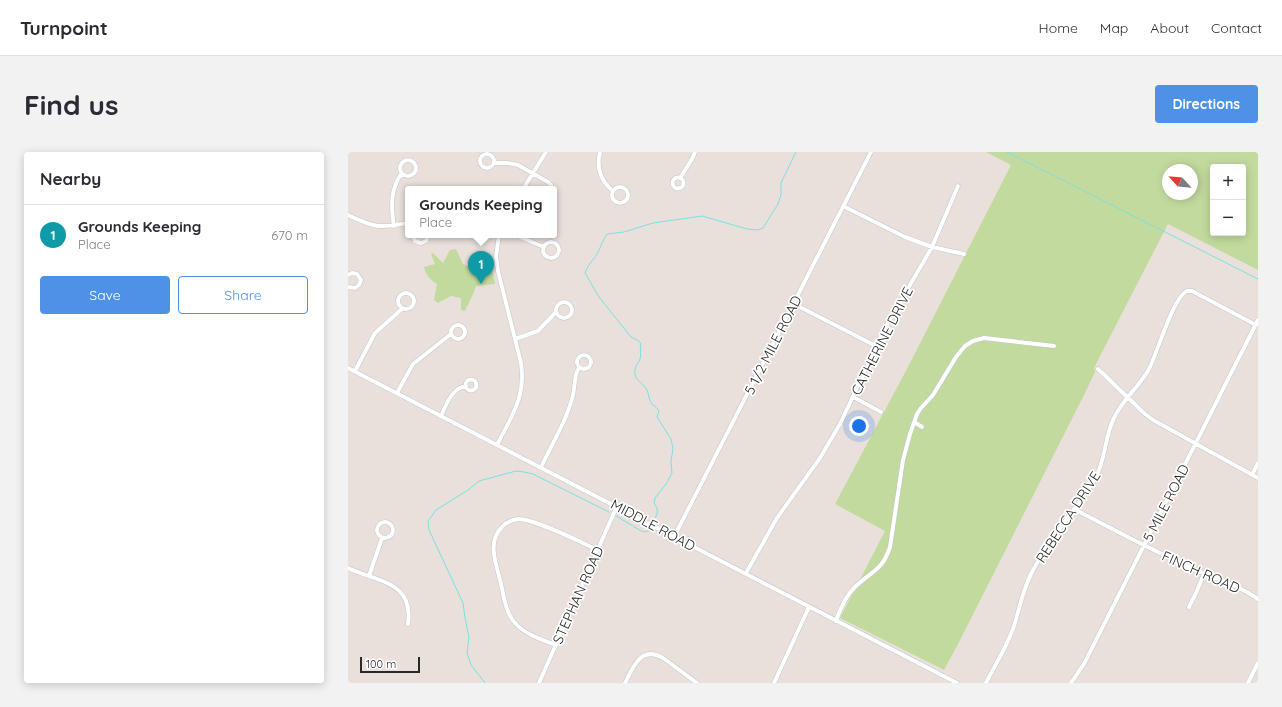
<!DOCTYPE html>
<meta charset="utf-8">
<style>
body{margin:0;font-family:Quicksand,sans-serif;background:#f2f2f3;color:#2b2b33}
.controls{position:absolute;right:12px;top:12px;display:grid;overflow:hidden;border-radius:4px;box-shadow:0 2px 10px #0003}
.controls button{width:36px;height:36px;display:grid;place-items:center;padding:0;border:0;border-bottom:1px solid #e1e1e2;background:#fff;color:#2b2b33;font:20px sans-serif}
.compass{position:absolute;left:814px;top:12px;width:36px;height:36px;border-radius:50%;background:#fff;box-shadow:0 2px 10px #0003;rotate:296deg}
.scale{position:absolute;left:12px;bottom:10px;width:60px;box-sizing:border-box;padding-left:4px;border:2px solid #292929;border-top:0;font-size:11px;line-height:14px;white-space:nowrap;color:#292929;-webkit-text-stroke:3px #fff;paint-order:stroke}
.you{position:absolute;left:511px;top:274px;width:14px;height:14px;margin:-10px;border:3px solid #fff;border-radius:50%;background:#1a73e8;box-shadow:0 0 0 6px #1a73e833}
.badge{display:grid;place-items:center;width:26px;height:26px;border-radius:50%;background:#4d92e6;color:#fff;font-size:13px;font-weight:700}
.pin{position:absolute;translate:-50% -33px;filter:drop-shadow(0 1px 2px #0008)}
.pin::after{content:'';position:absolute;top:21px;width:14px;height:12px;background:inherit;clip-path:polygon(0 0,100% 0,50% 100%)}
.popup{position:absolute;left:57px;top:34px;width:152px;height:52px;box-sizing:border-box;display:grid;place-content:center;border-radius:4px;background:#fff;filter:drop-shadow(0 1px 3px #0005);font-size:13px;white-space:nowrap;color:#7c7c81}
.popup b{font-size:15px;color:#2b2b33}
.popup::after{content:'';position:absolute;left:50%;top:100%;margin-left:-8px;border:8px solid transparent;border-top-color:#fff}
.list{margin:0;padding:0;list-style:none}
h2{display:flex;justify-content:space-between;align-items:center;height:52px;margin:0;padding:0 16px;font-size:17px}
h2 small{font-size:13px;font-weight:400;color:#7c7c81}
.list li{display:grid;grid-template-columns:26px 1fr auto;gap:12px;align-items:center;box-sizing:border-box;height:60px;padding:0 16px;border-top:1px solid #e1e1e2}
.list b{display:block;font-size:15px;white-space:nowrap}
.list p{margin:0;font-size:13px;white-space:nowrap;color:#7c7c81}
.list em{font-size:13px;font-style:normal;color:#7c7c81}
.actions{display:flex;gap:8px;padding:12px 16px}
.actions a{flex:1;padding:9px 0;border:1px solid #4d92e6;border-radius:4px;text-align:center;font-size:14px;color:#4d92e6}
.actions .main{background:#4d92e6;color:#fff}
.map{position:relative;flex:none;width:910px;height:531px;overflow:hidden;border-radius:4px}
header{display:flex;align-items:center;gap:24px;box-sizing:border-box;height:56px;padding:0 20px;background:#fff;border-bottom:1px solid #e1e1e2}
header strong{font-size:19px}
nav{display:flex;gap:22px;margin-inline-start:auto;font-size:14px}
.intro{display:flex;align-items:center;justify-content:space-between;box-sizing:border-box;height:96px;padding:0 24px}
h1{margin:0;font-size:28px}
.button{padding:10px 18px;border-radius:4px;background:#4d92e6;color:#fff;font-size:14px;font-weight:700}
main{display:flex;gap:24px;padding:0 24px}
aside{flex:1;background:#fff;border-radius:4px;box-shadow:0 2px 10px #0003}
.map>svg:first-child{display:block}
.green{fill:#c3da9e;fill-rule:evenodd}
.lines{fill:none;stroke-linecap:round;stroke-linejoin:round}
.stream{stroke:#7ae1e1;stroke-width:1}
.street-casing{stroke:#c0c6ce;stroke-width:5}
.street{stroke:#fff;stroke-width:4}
.labels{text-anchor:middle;stroke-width:3.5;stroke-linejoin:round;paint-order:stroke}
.street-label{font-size:14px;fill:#292929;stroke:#fff}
</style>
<header>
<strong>Turnpoint</strong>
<nav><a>Home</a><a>Map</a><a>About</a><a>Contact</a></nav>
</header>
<div class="intro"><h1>Find us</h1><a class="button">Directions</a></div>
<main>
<aside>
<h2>Nearby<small></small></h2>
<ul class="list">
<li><span class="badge" style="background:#0f9aa8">1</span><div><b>Grounds Keeping</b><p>Place</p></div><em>670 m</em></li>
</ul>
<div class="actions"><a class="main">Save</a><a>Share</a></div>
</aside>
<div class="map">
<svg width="910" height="531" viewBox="0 0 910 531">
<rect width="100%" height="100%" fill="#e9e0dc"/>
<path class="green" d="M638,0H910V118L820,72L749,210L746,217L747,220L736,243L609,494L596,518L492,466L537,379L487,352L561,213L663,13ZM865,15H895V81H865ZM820,18H844V42H820Z
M108,97L115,112L123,116L144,117L147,132L128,134L126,140L117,159L113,158V146L103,144L90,151L86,148L89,132C83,128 78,124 76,115L87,112L83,102L85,101L95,111L102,98Z"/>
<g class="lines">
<path class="stream" d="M659,0L910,127
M268,364L295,380L300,379
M306,368C310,361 311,358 306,351L307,346L318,332L324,321L323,310L325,296L323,287L309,265L311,259C309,256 308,255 305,253C301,249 301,243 299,238C295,230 285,228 287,218C287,213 291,211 292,207C294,202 291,197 293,192L291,189L283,185L251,145L237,121C240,112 244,110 249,102C252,96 255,88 259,82L276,80L305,71L354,64L399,77L410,78L415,76L430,52L433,43V31L448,0
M137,531L123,513L119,501L121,485L117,466L115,451L81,378L80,369L88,358L120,338L131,329L168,319L176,320L185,322L261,360"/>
<defs>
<path id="street" d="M252,0C248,16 253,29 265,39
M132 9a7 7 0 1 1 14 0a7 7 0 1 1-14 0Z
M52 16a8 8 0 1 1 16 0a8 8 0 1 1-16 0Z
M146,11H160L170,13L200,30L203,33L204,37
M324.5 31a5.5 5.5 0 1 1 11 0a5.5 5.5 0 1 1-11 0Z
M332,26L344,7L347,0
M177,34L183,37
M264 43a8 8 0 1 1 16 0a8 8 0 1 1-16 0Z
M175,37L198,0
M495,54L557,85L584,95L616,102
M0,63C27,76 31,76 60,71
M46,74C43,55 42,37 54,21
M65,83L67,89L73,91L78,89L80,83
M167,83L196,95
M195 98a8 8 0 1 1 16 0a8 8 0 1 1-16 0Z
M0,123L4,121L9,122L13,128L11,133L7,136L0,135
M839,139H844L908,173
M50 149a8 8 0 1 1 16 0a8 8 0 1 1-16 0Z
M208 158a8 8 0 1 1 16 0a8 8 0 1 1-16 0Z
M446,152L528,194
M103 180a7 7 0 1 1 14 0a7 7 0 1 1-14 0Z
M167,187L190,179L208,160
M229 210a7 7 0 1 1 14 0a7 7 0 1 1-14 0Z
M0,216C203,320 405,427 609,531
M750,217L797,262L805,268L910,326
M7,219L27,181L55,156
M117.5 233a5.5 5.5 0 1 1 11 0a5.5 5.5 0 1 1-11 0Z
M49,241L65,212L103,182
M505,245L533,260
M93,264C98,253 104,236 118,234
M566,270L574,275
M149,293C164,263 178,245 173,211L150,119L148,105L151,83
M193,315C204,292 219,268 225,243C227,235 226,222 231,216
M904,323L910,311
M726,357C764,377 802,397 841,415C864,426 889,432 910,447
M29 378a8 8 0 1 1 16 0a8 8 0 1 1-16 0Z
M326,385L523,0
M0,416C29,430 66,429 60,472
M398,421L429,366L472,306L492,272L537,176L584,95L610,34
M21,424L34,386
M841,455L848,441L856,422
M488,469C492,457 498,443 508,434C525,418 534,419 542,395L555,308L562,282L569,262L573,256L585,243L608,205L617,194L625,189L636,186L706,194
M208,493C195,488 178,483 168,472C158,462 156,446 153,432C149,414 138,390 154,375C158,370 164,368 170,367C185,366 234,391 250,398
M191,531L269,354
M277,531C285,515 293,493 315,506L349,531
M426,531L461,455
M638,531C647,513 658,496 665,477C671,459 674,440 683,422C700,388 727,359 747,327C758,308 756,286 766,266C774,248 791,235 801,217C809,202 825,145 839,139
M723,531L736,512L910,168
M900,531L910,511"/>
</defs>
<use href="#street" class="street-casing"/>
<use href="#street" class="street"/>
</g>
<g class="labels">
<g class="street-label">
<text transform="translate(534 189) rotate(-63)" y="5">CATHERINE DRIVE</text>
<text transform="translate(425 193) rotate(-63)" y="5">5 1/2 MILE ROAD</text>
<text transform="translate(818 351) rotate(-63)" y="5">5 MILE ROAD</text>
<text transform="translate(720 365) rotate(-57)" y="5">REBECCA DRIVE</text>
<text transform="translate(305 373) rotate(28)" y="5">MIDDLE ROAD</text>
<text transform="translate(853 420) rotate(24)" y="5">FINCH ROAD</text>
<text transform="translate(230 443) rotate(-66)" y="5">STEPHAN ROAD</text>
</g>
</g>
</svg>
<div class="controls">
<button>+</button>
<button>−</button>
</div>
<svg class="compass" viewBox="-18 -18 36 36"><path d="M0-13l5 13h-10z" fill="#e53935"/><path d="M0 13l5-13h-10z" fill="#7c7c81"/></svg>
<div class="scale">100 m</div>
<div class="you"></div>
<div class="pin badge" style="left:133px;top:132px;background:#0f9aa8">1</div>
<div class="popup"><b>Grounds Keeping</b>Place</div>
</div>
</main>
